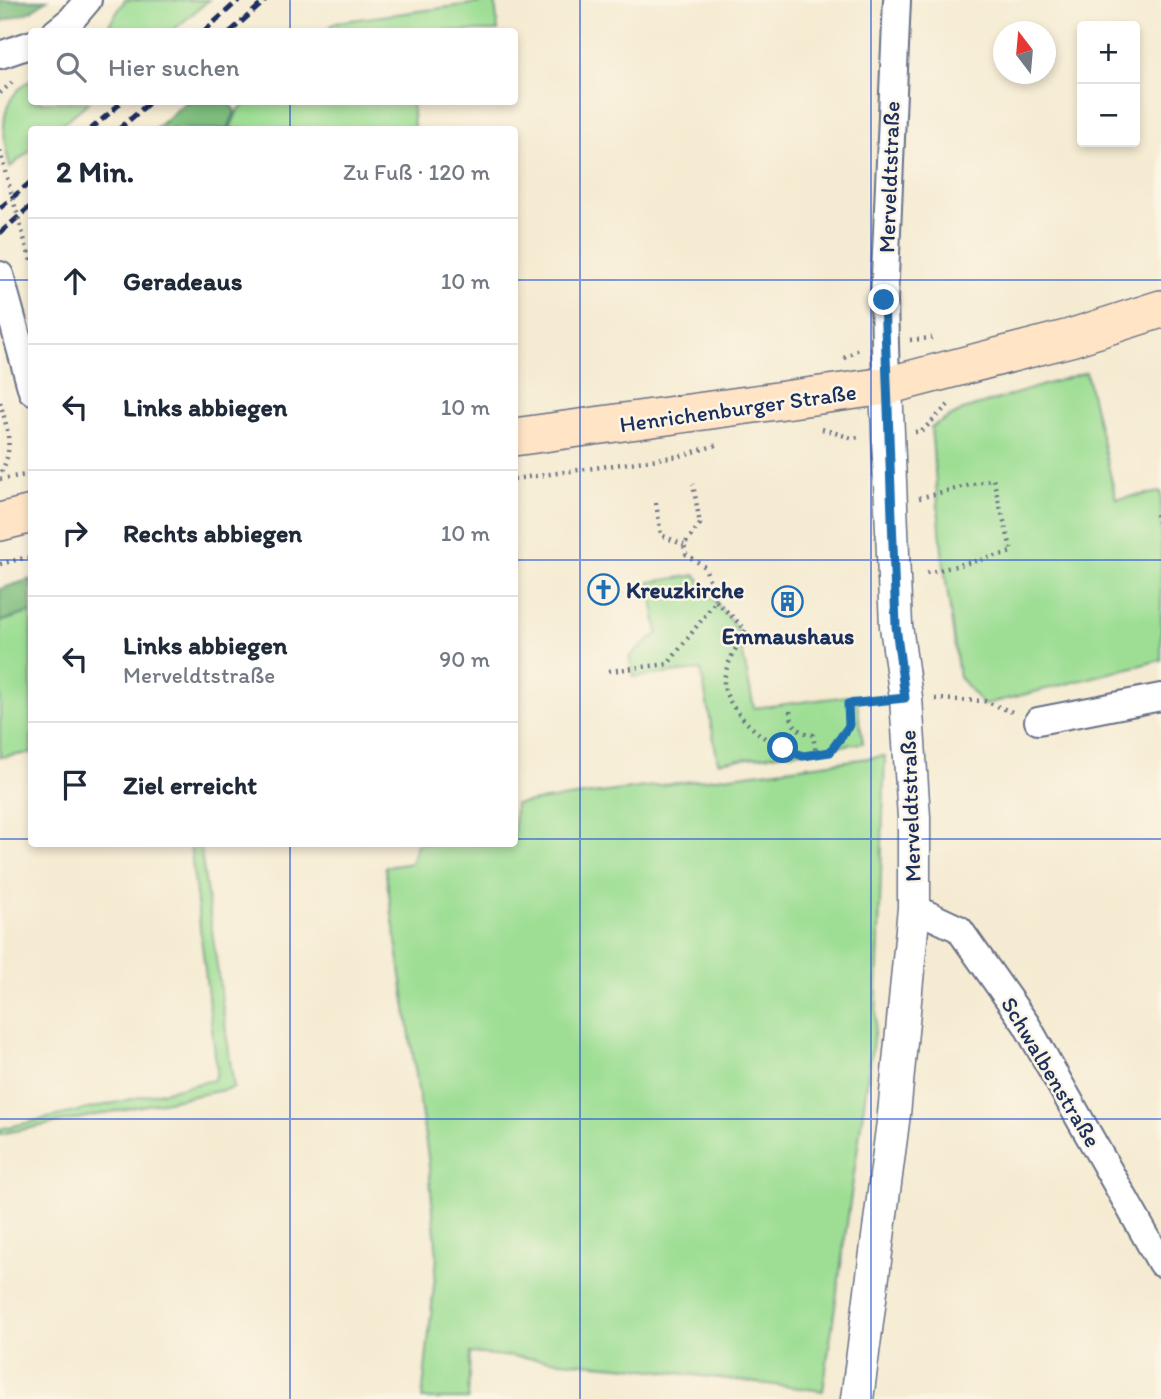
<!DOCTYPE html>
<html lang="de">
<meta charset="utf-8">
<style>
body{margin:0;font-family:Itim,sans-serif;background:#f6f6f7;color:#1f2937}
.controls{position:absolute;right:21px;top:21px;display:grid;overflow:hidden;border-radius:7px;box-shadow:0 4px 10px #0003}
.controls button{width:63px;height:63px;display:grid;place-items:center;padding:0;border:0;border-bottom:2px solid #e0e1e3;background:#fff;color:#1f2937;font:35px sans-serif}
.compass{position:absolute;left:993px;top:21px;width:63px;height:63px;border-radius:50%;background:#fff;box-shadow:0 4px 10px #0003;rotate:344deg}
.stop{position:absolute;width:21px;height:21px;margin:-16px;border:5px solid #1f6fb2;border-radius:50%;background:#fff}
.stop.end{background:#1f6fb2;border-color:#fff;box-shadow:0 2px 7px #0008}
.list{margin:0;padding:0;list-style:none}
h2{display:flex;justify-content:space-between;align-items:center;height:91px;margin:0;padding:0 28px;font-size:30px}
h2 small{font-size:23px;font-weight:400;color:#747a83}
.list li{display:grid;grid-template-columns:46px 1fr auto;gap:21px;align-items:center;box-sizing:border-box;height:126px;padding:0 28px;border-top:2px solid #e0e1e3}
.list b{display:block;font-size:26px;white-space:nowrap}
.list p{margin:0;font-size:23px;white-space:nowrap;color:#747a83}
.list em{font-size:23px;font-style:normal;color:#747a83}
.icon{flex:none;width:38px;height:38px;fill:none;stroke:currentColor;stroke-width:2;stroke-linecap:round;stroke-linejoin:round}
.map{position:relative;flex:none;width:1161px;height:1399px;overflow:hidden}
.search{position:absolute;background:#fff;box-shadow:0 4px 10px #0003;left:28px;top:28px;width:490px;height:77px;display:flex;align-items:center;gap:18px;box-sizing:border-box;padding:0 24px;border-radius:7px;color:#747a83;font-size:26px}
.panel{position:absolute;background:#fff;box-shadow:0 4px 10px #0003;left:28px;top:126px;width:490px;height:721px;border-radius:7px}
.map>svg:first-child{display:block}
.green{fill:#9ede94;stroke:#5c8679;stroke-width:2}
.forest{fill:#7ebd7e;stroke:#4c766e;stroke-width:2}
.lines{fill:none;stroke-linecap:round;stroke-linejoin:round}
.minor-casing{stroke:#677187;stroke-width:30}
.tertiary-casing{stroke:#677187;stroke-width:35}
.secondary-casing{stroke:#677187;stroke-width:40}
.path{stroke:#677187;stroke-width:4.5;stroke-dasharray:2 5;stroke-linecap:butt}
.minor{stroke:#fff;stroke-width:26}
.tertiary{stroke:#fff;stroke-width:32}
.secondary{stroke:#ffe4c6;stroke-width:37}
.rail{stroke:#1b2f5e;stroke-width:5;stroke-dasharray:10 5;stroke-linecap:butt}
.path-bridge{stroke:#677187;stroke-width:4.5;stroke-dasharray:2 5;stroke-linecap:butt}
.route{stroke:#1f6fb2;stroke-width:9}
.grid{fill:none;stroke:#1d4ed8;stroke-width:2;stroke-opacity:0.55}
.labels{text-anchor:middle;stroke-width:5;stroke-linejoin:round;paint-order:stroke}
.street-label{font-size:23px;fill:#1b2f5e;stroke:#fcf5e5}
.poi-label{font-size:23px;font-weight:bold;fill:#1b2f5e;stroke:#fcf5e5;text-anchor:start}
</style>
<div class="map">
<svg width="1161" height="1399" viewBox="0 0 1161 1399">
<rect width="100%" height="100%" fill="#fcf5e5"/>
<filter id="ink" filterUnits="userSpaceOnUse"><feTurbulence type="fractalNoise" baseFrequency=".0143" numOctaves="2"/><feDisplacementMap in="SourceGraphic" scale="14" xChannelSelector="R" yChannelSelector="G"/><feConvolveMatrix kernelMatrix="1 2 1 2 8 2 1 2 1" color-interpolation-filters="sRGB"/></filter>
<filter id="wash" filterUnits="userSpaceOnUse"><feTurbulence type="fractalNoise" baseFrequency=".00686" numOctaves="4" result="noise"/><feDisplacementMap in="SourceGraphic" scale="28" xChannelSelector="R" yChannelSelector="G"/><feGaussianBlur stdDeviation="1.57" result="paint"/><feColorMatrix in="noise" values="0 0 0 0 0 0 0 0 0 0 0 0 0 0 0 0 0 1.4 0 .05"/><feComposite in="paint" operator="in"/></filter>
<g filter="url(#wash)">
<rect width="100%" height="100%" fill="#f5ebd2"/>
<path class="green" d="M125,0H209L172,31H105Z
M495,1L498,31H325L336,22Z
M31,80L32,102H89L56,129L32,130L31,150L10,167C0,129 0,98 31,80Z
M248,102H412L414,129H230L238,110Z
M1086,372L1116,499L1161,492V660L983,705L959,677L942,551L931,427L963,410Z
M696,575L738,631L754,708L856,695L863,743L718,762L701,670L634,677L629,657L658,633L649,582Z
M31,612V753L0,757V622Z
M885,756L876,1020L823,1391L629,1367L470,1353L468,1399H422L437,1257L428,1157L385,867L411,863L417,844H514L515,804Z
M190,844H200L234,1088L0,1134V1129L214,1080L217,1071Z"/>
<path class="forest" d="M0,0H47L29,12L0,22Z
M186,102H230L235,112L228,129H155Z
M31,579V612L0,622V589Z"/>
</g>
<g filter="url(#ink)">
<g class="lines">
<defs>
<path id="minor" d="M56,32L71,20L88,0
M0,55L32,44
M0,275L32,391
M886,386L884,300L897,0
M1038,721L1161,697
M914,908L959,929L1026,1024L1161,1263"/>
<path id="tertiary" d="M857,1399L894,1114L914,908V817L906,698L896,626L886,386"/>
<path id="secondary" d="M514,437L886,386L1070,338L1161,309
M0,522L32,514"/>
</defs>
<use href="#minor" class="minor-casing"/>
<use href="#tertiary" class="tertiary-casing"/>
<use href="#secondary" class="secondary-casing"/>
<path class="path" d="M0,93L15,80
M0,151L5,171
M26,245L32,264
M910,340L932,338
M844,358L860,348
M0,402C7,428 15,449 0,474
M822,429L852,438L861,437
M915,432L922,431L948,405
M0,479L32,474
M514,479L680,456L717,445
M919,498L993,479L1012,552L923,574
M656,503L661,535L684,545
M1156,514L1161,531
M0,564L32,556
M716,601L746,630C738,645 723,668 724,685C727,713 776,753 803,756C811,757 822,753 830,752L849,726L848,704L877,701
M609,671L668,664L716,601L705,567L686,554L684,545L700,524L693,484
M935,699L984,701L1015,713
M790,711C792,727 798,732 813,735L816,754"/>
<use href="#minor" class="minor"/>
<use href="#tertiary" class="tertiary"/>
<use href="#secondary" class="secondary"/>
<path class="rail" d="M203,32L239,0
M230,32L266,0
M90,130L122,102
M118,130L150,102
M0,208L32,181
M0,233L32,205"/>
<path class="path-bridge" d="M5,171L26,245"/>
</g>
</g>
<g class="lines" filter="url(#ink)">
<path class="route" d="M783,748L803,756L830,752L849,726L848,704L905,698L896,626L884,300"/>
</g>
<path class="grid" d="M290,0V32M580,0V1399M871,0V1399M290,102V130M0,280H32M514,280H1161M0,560H32M514,560H1161M0,839H32M514,839H1161M290,844V1399M0,1119H1161"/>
<defs>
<symbol id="church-ring" viewBox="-11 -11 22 22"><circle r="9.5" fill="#fcf5e5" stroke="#1f6fb2" stroke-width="1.5"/><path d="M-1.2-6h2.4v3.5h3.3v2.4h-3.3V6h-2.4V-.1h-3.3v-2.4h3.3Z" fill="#1f6fb2"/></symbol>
<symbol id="building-ring" viewBox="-11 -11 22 22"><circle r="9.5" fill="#fcf5e5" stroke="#1f6fb2" stroke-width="1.5"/><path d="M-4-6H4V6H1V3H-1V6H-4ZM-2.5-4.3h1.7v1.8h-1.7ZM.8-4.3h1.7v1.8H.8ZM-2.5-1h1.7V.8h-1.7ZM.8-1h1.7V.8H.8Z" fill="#1f6fb2"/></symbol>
</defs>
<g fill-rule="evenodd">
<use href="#church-ring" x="586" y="572" width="35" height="35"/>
<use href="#building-ring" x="770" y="584" width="35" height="35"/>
</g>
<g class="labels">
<g class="street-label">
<text transform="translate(889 177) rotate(-88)" y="8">Merveldtstraße</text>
<text transform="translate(738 408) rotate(-8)" y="8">Henrichenburger Straße</text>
<text transform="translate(910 806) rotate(-92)" y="8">Merveldtstraße</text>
<text transform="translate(1051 1072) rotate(59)" y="8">Schwalbenstraße</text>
</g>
<g class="poi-label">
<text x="626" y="598">Kreuzkirche</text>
<text x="788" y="644" text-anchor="middle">Emmaushaus</text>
</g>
</g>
</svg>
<div class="controls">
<button>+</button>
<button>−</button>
</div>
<svg class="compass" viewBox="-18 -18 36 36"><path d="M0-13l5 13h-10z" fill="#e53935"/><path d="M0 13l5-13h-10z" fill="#747a83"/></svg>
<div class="stop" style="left:783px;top:748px"></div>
<div class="stop end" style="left:884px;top:300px"></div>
<div class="search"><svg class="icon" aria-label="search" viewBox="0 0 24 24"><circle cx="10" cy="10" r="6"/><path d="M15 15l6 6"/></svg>Hier suchen</div>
<section class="panel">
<h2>2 Min.<small>Zu Fuß · 120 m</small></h2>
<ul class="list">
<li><svg class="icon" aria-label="ahead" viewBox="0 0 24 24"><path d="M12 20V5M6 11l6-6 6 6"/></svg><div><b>Geradeaus</b></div><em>10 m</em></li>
<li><svg class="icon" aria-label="left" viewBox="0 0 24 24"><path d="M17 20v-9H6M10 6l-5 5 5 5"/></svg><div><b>Links abbiegen</b></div><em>10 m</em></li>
<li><svg class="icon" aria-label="right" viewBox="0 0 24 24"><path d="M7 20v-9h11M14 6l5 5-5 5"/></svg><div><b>Rechts abbiegen</b></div><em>10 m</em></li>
<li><svg class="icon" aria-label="left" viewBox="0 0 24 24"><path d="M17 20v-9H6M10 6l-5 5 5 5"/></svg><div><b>Links abbiegen</b><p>Merveldtstraße</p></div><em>90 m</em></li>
<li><svg class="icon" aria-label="arrive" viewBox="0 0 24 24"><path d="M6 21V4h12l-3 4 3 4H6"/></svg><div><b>Ziel erreicht</b></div></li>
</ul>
</section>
</div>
